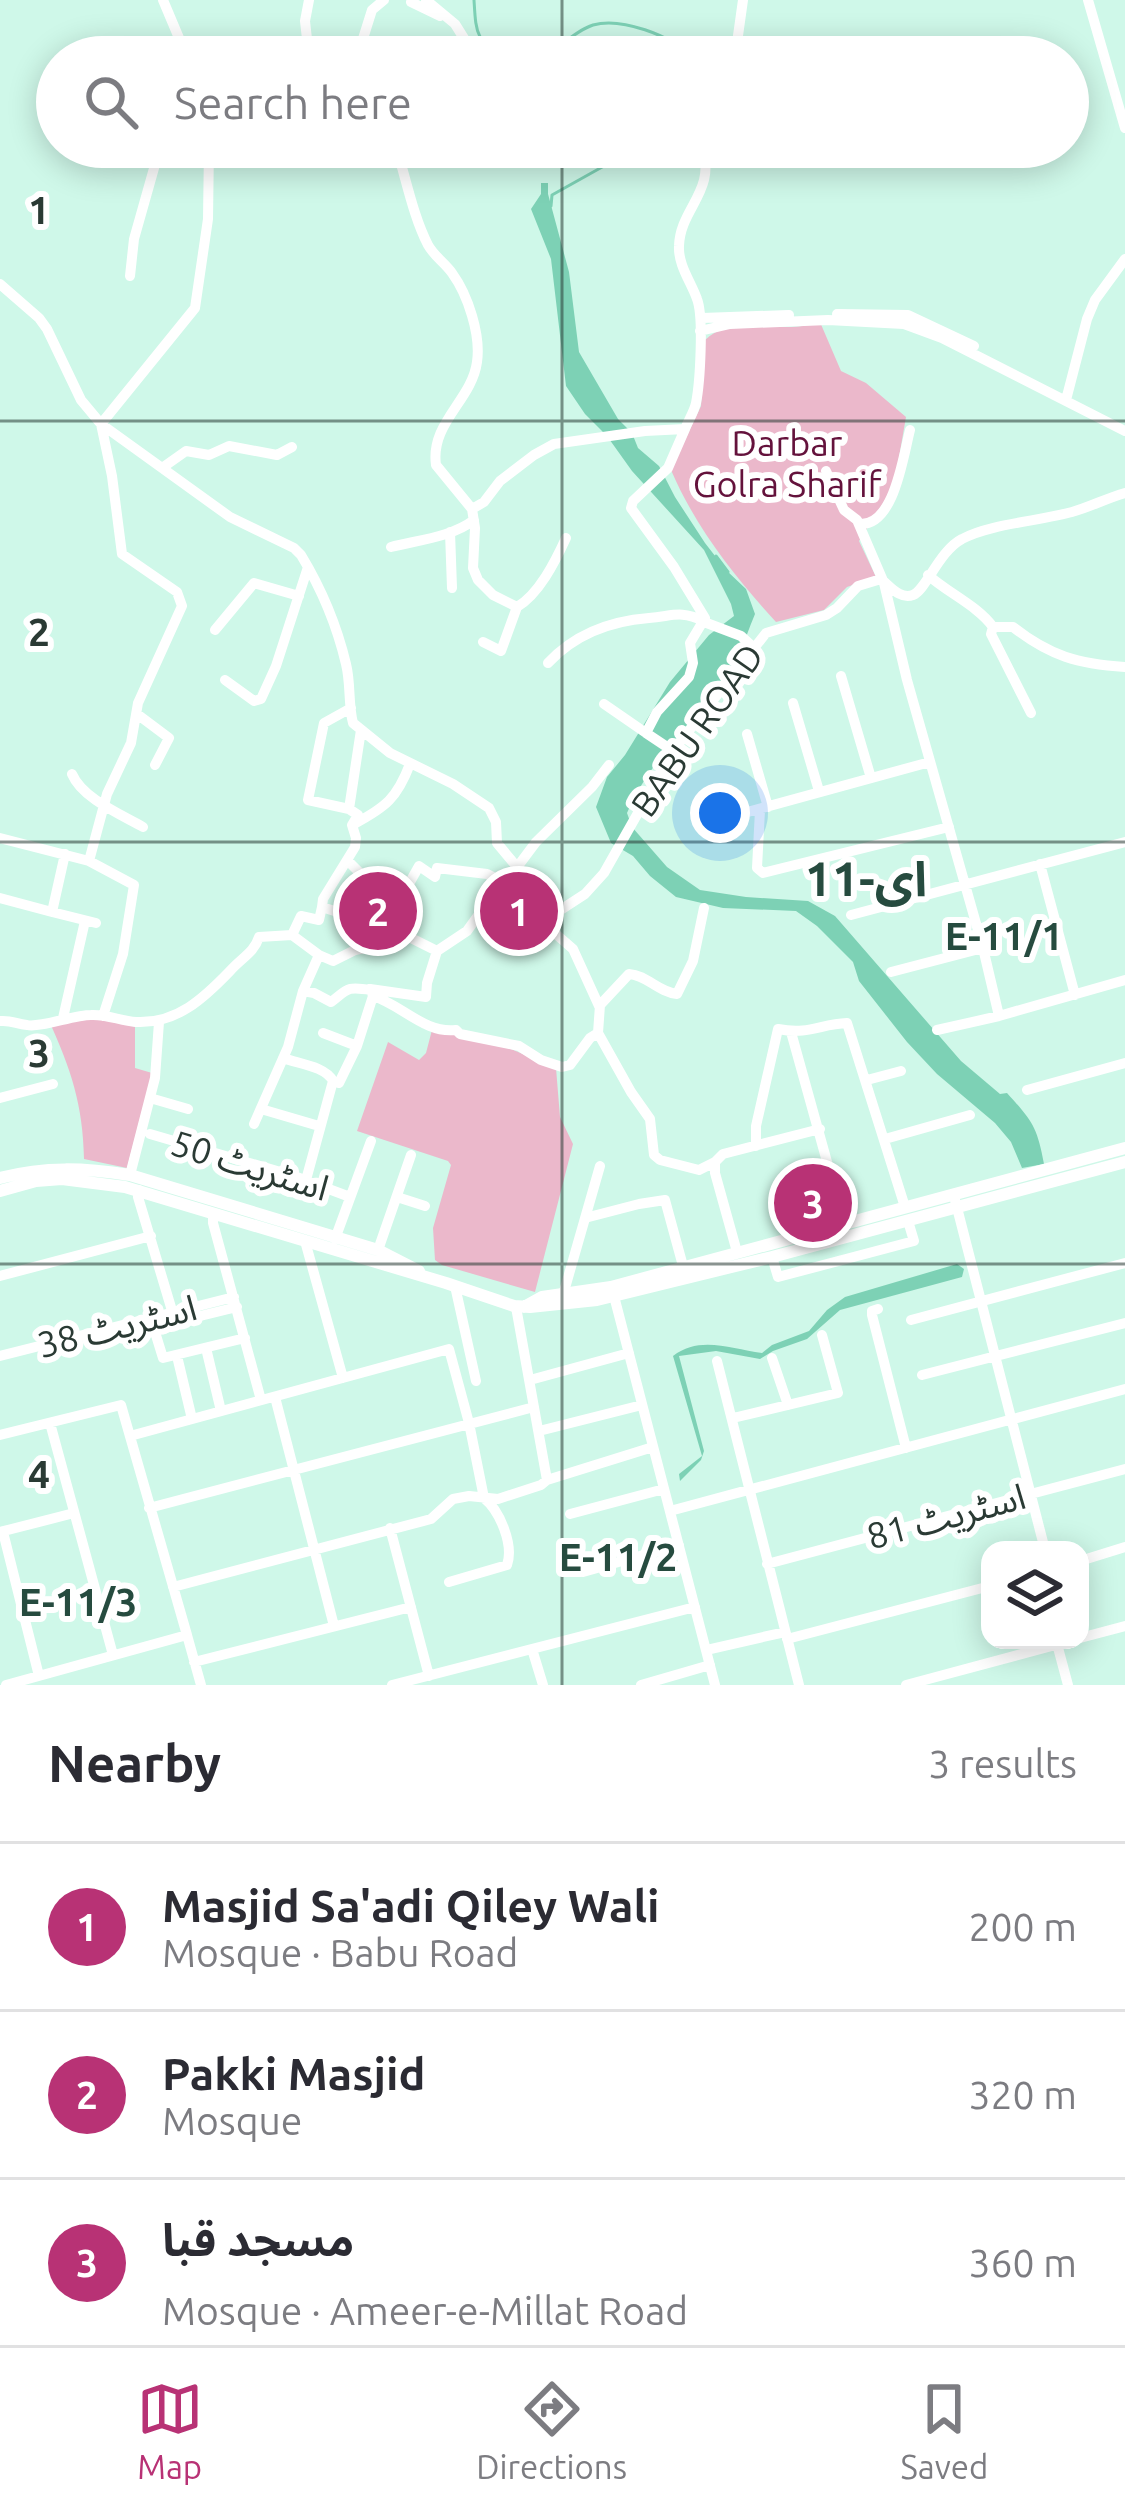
<!DOCTYPE html>
<meta charset="utf-8">
<style>
body{margin:0;font-family:Ubuntu,"Noto Sans Arabic",sans-serif;background:#f7f7f7;color:#2b2b33}
.controls{position:absolute;right:36px;bottom:36px;display:grid;overflow:hidden;border-radius:24px;box-shadow:0 6px 30px #0003}
.controls button{width:108px;height:108px;display:grid;place-items:center;padding:0;border:0;border-bottom:3px solid #e1e1e2;background:#fff;color:#2b2b33;font:60px sans-serif}
.you{position:absolute;left:720px;top:813px;width:42px;height:42px;margin:-30px;border:9px solid #fff;border-radius:50%;background:#1a73e8;box-shadow:0 0 0 18px #1a73e833}
.badge{display:grid;place-items:center;width:78px;height:78px;border-radius:50%;background:#b83275;color:#fff;font-size:39px;font-weight:700}
.pin{position:absolute;translate:-50% -50%;border:6px solid #fff;box-shadow:0 3px 12px #0006}
.list{margin:0;padding:0;list-style:none}
h2{display:flex;justify-content:space-between;align-items:center;height:156px;margin:0;padding:0 48px;font-size:51px}
h2 small{font-size:39px;font-weight:400;color:#7c7c81}
.list li{display:grid;grid-template-columns:78px 1fr auto;gap:36px;align-items:center;box-sizing:border-box;height:168px;padding:0 48px;border-top:3px solid #e1e1e2}
.list b{display:block;font-size:45px;white-space:nowrap}
.list p{margin:0;font-size:39px;white-space:nowrap;color:#7c7c81}
.list em{font-size:39px;font-style:normal;color:#7c7c81}
.icon{flex:none;width:66px;height:66px;fill:none;stroke:currentColor;stroke-width:2;stroke-linecap:round;stroke-linejoin:round}
.map{position:relative;flex:none;width:1125px;height:1685px;overflow:hidden}
.search{position:absolute;background:#fff;box-shadow:0 6px 30px #0003;left:36px;right:36px;top:36px;height:132px;display:flex;align-items:center;gap:30px;box-sizing:border-box;padding:0 42px;border-radius:66px;color:#7c7c81;font-size:45px}
.sheet{height:660px;background:#fff}
nav{display:flex;justify-content:space-around;align-items:center;box-sizing:border-box;height:168px;border-top:3px solid #e1e1e2;background:#fff;font-size:33px;color:#7c7c81}
nav a{display:grid;justify-items:center;gap:6px}
nav .on{color:#b83275}
.map>svg:first-child{display:block}
.green{fill:#ebb8cb}
.water{fill:#7dd1b5}
.lines{fill:none;stroke-linecap:round;stroke-linejoin:round}
.stream{stroke:#7dd1b5;stroke-width:3}
.minor{stroke:#fff;stroke-width:10}
.major{stroke:#fff;stroke-width:12}
.grid{fill:none;stroke:#2a3a34;stroke-width:3;stroke-opacity:0.55}
.labels{text-anchor:middle;stroke-width:12;stroke-linejoin:round;paint-order:stroke}
.park-label{font-size:36px;fill:#64123c;stroke:#fff}
.street-label{font-size:36px;fill:#2a3a34;stroke:#fff}
.neighbourhood-label{font-size:39px;font-weight:bold;fill:#264b3f;stroke:#fff}
.district-label{font-size:48px;font-weight:bold;fill:#264b3f;stroke:#fff}
.grid-label{font-size:39px;text-anchor:middle;font-weight:bold;fill:#2a3a34;stroke:#fff;stroke-width:12;stroke-linejoin:round;paint-order:stroke}
</style>
<div class="map">
<svg width="1125" height="1685" viewBox="0 0 1125 1685">
<rect width="100%" height="100%" fill="#cff8e9"/>
<path class="green" d="M820,322L841,371L866,383L906,417L894,486L859,541L876,577L847,587L824,610L776,622C734,576 696,528 671,470L701,406L705,340C728,318 761,328 791,327C801,327 811,324 820,322Z
M111,1019L135,1027V1068L152,1073L127,1168L84,1159C83,1105 71,1069 49,1021Z
M432,1030L504,1046L556,1068L560,1117L573,1144L535,1292L442,1265L435,1260L433,1228L451,1165L448,1161L357,1131L388,1042L419,1060L426,1053Z"/>
<path class="water" d="M541,183H548V194L569,272L579,352L618,419L632,433L638,448L659,466L675,497L705,543L726,570L746,589L755,614C749,628 744,644 737,658C705,713 652,754 627,813L632,827L667,867L700,890L746,897L808,901L835,916L961,1061L1000,1094L1007,1093C1032,1121 1037,1126 1044,1164L1022,1168L1011,1142L995,1123L937,1074L907,1042L859,981L853,962L817,926L796,911L723,908L676,897L650,876L633,856L611,843L596,807L607,777L625,755L670,682L709,635L734,616L731,604L704,550L632,471L607,436L585,414L566,386L551,259L531,209L541,194Z
M957,1264L964,1269L962,1277L840,1310L807,1339L773,1351L760,1359L716,1351L679,1356L704,1451L701,1460L680,1481L679,1474L702,1456L673,1356C700,1335 731,1349 762,1353L772,1345L809,1331L827,1310L845,1297Z"/>
<g class="lines">
<path class="stream" d="M474,0C476,32 475,42 506,57
M544,57C560,47 575,31 593,25C620,17 672,35 690,57
M551,206L552,195L638,147
M716,556L728,572"/>
<path class="minor" d="M163,0L187,57
M426,0L455,24L470,48L481,57
M1088,0L1125,128
M411,2L440,16
M361,45L372,10L384,0
M309,57L305,21L309,0
M735,57L743,0
M396,147C406,178 413,216 428,245C434,256 445,263 452,273C468,295 481,335 477,362C472,400 430,423 436,465L472,509L475,528L473,568L478,580L493,595L517,607C539,594 555,562 566,538
M130,276L134,239L160,147
M0,284L39,318L47,329L81,400L101,424L230,517L294,548L301,555C321,588 337,626 346,664C351,684 348,704 353,723L390,753L453,784L489,808L496,822L497,843L522,873L542,922L573,949L599,1006
M837,314L908,315L974,346
M702,318L789,315
M700,331L730,324L828,320L904,324L942,338L1125,431
M1066,400L1087,319L1095,300L1125,259
M162,468L186,451L209,455L229,446L277,455L292,447
M826,471L844,510L857,520L884,583L907,680L983,948L999,1016
M472,509L484,502L500,481L534,455L554,444L645,431L685,429C688,421 694,412 696,403C700,383 704,317 697,299C691,282 678,265 679,246C680,208 717,191 702,147
M859,524C894,527 903,457 910,430
M450,532L452,588
M391,547C418,540 452,537 474,520
M928,575C948,593 978,606 993,627L991,634L1031,713
M704,622L741,636L754,648
M993,627H1013C1050,656 1078,664 1125,667
M215,630L254,583L299,596
M483,642L501,651L517,607
M548,663C575,634 610,621 649,618C674,616 679,610 704,621
M841,676L871,778
M225,680L254,701L261,699L276,666L308,567
M793,703L819,791
M604,704L646,733
M137,714L169,738L155,765
M747,734L768,807
M673,751L646,733L657,712L689,677L693,663L690,643L705,618L674,567L631,508L633,501L668,468L685,429
M72,774C82,798 120,814 143,827
M349,809L361,730
M760,810L757,868L763,873L949,827
M722,819L930,762
M354,824C386,807 397,798 410,764
M0,838L89,861L134,885L123,954L103,1016
M89,861L107,794L131,743L138,703L182,606L177,592L122,554L112,476L101,424L195,308L208,219L209,147
M348,861L397,910
M1040,864L1075,995
M518,866L536,842L592,787L609,765
M0,898L52,912L65,854
M322,907L323,899L355,847L356,838L352,825L358,815L349,809L308,800L324,723L351,708
M704,908L693,961L677,994C658,992 647,975 629,974L600,1005L598,1033L631,1092L650,1119L654,1155L660,1160L699,1170L715,1162
M52,912L96,923
M851,915L1125,842
M542,922L585,894L604,873L673,751L766,633L826,615L837,608L858,586L881,579C890,586 900,600 913,595C926,590 939,551 962,539C989,524 1040,521 1072,512C1090,507 1107,498 1125,493
M392,924L411,938L437,951
M292,935L301,916L319,920L322,907L362,920L366,909L379,892
M891,972L983,948
M370,989L426,997L427,983L437,951L467,931L490,899L502,907L510,920L542,922
M303,991L314,993L331,1002C348,989 346,986 371,990L373,996C402,1005 425,1034 456,1030L460,1034L519,1046L541,1060L562,1067L570,1065L590,1038L598,1033
M63,1018L85,921
M0,1021C12,1020 16,1024 27,1025C40,1028 74,1015 91,1015C106,1014 121,1021 136,1022C177,1024 204,998 230,971C241,958 254,953 259,937L292,935L319,955L333,961L355,950L370,947L391,928L395,912L406,897L410,882L419,866L435,877L437,868L487,874L531,896
M937,1030L999,1016L1125,980
M791,1032L844,1223
M323,1033L357,1046
M283,1058C299,1064 325,1066 333,1081L306,1180
M867,1080L901,1071
M339,1083L357,1046L373,996
M1027,1090L1125,1063
M0,1098L53,1084
M150,1098L188,1109
M261,1109L319,1126
M254,1124L288,1047L303,991L319,955
M150,1134L294,1176L350,1197
M885,1139L970,1115
M756,1146V1126L778,1029C810,1035 820,1024 847,1023L905,1207
M130,1175L155,1078L159,1022
M139,1190L138,1197L173,1314
M954,1196L1045,1550
M397,1197L425,1206
M213,1213V1223L261,1400
M585,1218L639,1204L665,1200L683,1266
M335,1239L371,1141
M305,1241L343,1378
M378,1250L411,1155
M737,1252L715,1173V1162L723,1154L820,1129
M772,1257L778,1277L914,1241L908,1221
M0,1276L151,1236
M455,1286L476,1381
M563,1295L600,1166
M614,1296L715,1685
M516,1307L547,1480
M878,1309L872,1311V1315L906,1448
M184,1310L192,1318L237,1307
M151,1319L163,1358L245,1338
M911,1320L1125,1263
M206,1348L221,1411
M0,1356L234,1297
M177,1356L192,1419
M772,1358L788,1405
M717,1361L799,1685
M922,1375L1125,1323
M530,1380L629,1353
M275,1397L334,1626
M733,1418L838,1393L822,1335
M50,1423L113,1655
M539,1431L642,1405
M0,1435L121,1405L187,1635
M130,1436L449,1349L469,1423L484,1498C500,1511 514,1545 507,1565L449,1582
M149,1508L534,1407
M670,1511L1125,1389
M570,1514L664,1489
M390,1528L429,1676
M0,1532L74,1513
M3,1532L39,1676
M1080,1561L1125,1547
M767,1564L1125,1469
M583,1572L679,1545
M173,1587L431,1519L453,1499L469,1496L498,1499L541,1485L547,1480L653,1447
M1080,1638L1125,1626
M787,1639L990,1586
M1057,1644L1068,1685
M532,1649L543,1685
M706,1650L785,1632
M194,1662L411,1607
M6,1685L187,1635L201,1685
M392,1685L695,1607
M641,1685L710,1665
M906,1685L1074,1640"/>
<path class="major" d="M0,1178C45,1166 85,1168 130,1175L378,1250L419,1271
M0,1191L36,1181L62,1179L125,1187L446,1283L514,1306L530,1307L597,1300L772,1257L1125,1162
M524,1307L542,1297L611,1287L1125,1148"/>
</g>
<path class="grid" d="M562,0V57M562,147V1685M0,421H1125M0,842H1125M0,1264H1125"/>
<g class="labels">
<g class="park-label">
<text x="787" y="456">Darbar<tspan x="787" dy="41">Golra Sharif</tspan></text>
</g>
<g class="street-label">
<text transform="translate(697 730) rotate(-55)" y="13">BABU ROAD</text>
<text transform="translate(250 1165) rotate(17)" y="13">اسٹریٹ 50</text>
<text transform="translate(117 1326) rotate(-14)" y="13">اسٹریٹ 38</text>
<text transform="translate(946 1516) rotate(-15)" y="13">اسٹریٹ 81</text>
</g>
<g class="neighbourhood-label">
<text x="1004" y="950">E-11/1</text>
<text x="618" y="1571">E-11/2</text>
<text x="78" y="1616">E-11/3</text>
</g>
<g class="district-label">
<text x="866" y="896">ای-11</text>
</g>
</g>
<g class="grid-label">
<text x="39" y="224">1</text>
<text x="39" y="646">2</text>
<text x="39" y="1067">3</text>
<text x="39" y="1488">4</text>
</g>
</svg>
<div class="controls">
<button><svg class="icon" aria-label="layers" viewBox="0 0 24 24"><path d="M12 4l9 5-9 5-9-5zM3 14l9 5 9-5"/></svg></button>
</div>
<div class="you"></div>
<div class="pin badge" style="left:519px;top:911px">1</div>
<div class="pin badge" style="left:378px;top:911px">2</div>
<div class="pin badge" style="left:813px;top:1203px">3</div>
<div class="search"><svg class="icon" aria-label="search" viewBox="0 0 24 24"><circle cx="10" cy="10" r="6"/><path d="M15 15l6 6"/></svg>Search here</div>
</div>
<section class="sheet">
<h2>Nearby<small>3 results</small></h2>
<ul class="list">
<li><span class="badge">1</span><div><b>Masjid Sa'adi Qiley Wali</b><p>Mosque · Babu Road</p></div><em>200 m</em></li>
<li><span class="badge">2</span><div><b>Pakki Masjid</b><p>Mosque</p></div><em>320 m</em></li>
<li><span class="badge">3</span><div><b>مسجد قبا</b><p>Mosque · Ameer-e-Millat Road</p></div><em>360 m</em></li>
</ul>
</section>
<nav>
<a class="on"><svg class="icon" aria-label="map" viewBox="0 0 24 24"><path d="M3 6l6-2 6 2 6-2v14l-6 2-6-2-6 2zM9 4v14M15 6v14"/></svg>Map</a>
<a><svg class="icon" aria-label="directions" viewBox="0 0 24 24"><path d="M12 3l9 9-9 9-9-9zM9 14v-3h6M13 9l2 2-2 2"/></svg>Directions</a>
<a><svg class="icon" aria-label="saved" viewBox="0 0 24 24"><path d="M7 4h10v16l-5-4-5 4z"/></svg>Saved</a>
</nav>
